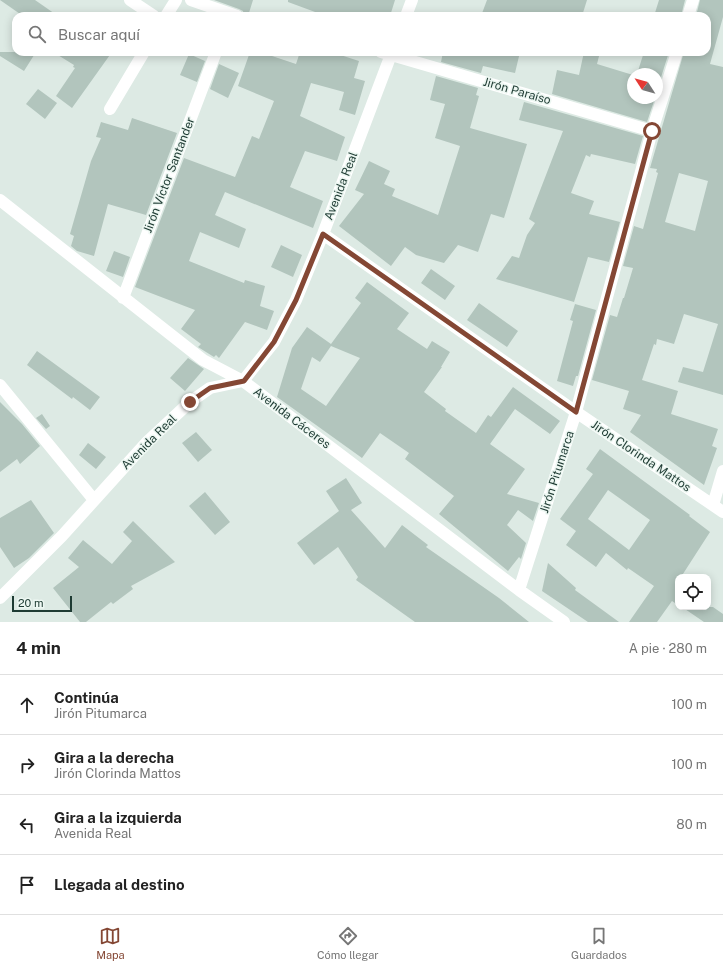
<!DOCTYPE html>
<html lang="es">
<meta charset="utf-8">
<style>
body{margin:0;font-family:"Public Sans",sans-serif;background:#f6f6f6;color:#222}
.controls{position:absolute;right:12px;bottom:12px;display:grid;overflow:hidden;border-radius:8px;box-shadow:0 2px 10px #0003}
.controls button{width:36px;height:36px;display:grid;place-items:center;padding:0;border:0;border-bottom:1px solid #e0e0e0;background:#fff;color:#222;font:20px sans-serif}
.compass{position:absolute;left:627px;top:68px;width:36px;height:36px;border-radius:50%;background:#fff;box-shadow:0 2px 10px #0003;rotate:306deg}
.scale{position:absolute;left:12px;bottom:10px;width:60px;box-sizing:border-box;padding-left:4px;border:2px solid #1e3b33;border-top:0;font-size:11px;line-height:14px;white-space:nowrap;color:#1e3b33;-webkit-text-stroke:3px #edf7f2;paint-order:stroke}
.stop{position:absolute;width:12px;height:12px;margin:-9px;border:3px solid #844734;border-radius:50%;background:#fff}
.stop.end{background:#844734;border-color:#fff;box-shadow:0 1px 4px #0008}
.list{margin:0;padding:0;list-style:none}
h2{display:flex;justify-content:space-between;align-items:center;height:52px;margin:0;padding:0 16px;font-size:17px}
h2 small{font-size:13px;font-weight:400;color:#767676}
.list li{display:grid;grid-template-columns:26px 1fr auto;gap:12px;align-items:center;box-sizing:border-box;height:60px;padding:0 16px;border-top:1px solid #e0e0e0}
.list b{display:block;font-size:15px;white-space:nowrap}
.list p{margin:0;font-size:13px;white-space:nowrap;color:#767676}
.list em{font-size:13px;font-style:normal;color:#767676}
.icon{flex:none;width:22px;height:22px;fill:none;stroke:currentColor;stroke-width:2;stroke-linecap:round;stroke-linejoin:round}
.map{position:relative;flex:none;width:723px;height:622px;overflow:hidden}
.search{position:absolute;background:#fff;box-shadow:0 2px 10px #0003;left:12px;right:12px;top:12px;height:44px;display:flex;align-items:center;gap:10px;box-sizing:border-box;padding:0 14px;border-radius:12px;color:#767676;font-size:15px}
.sheet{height:292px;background:#fff}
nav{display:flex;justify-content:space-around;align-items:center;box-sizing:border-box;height:56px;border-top:1px solid #e0e0e0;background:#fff;font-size:11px;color:#767676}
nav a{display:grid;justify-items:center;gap:2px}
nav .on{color:#844734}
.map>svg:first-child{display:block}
.building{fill:#b2c5bd;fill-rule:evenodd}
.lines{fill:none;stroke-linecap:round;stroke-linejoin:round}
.minor{stroke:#fff;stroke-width:12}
.route{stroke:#844734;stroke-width:5}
.labels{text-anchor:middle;stroke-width:3;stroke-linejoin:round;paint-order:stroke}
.street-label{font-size:12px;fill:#1e3b33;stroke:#edf7f2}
</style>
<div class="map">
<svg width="723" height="622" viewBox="0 0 723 622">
<rect width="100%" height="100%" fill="#ddeae4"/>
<path class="building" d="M0,0H35L58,16H23Z
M214,0H253L248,16H244L243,11L239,9Z
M288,0H395L390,16H326L288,2Z
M487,0H587L582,16H481Z
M659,0H685L681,16H654Z
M700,0H723V17L710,64L723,67V395L678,382L683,367L703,372L718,324L684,314L674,344L657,339L656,345L654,344L642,380L678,391L671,414L718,429L712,446L717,448L704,485L630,432L641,415L623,409L629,391L592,380L610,315L617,317L623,298H624L633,268L623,266L634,226L643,229L658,173L656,172L657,169L650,168L684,52H707V16H696ZM679,173L708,181L695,231L665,222Z
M0,52H36L24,71L0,56Z
M53,52H112L72,108L56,96L75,68L73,67L74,65Z
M250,52H260L296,64L300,52H331L359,61L354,78L365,81L355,115L339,110L344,92L311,83L300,116L345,137L337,161L305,151L290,187L323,201L313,228L225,192L215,215L246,229L239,248L200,232L189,261L244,283L245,280L265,286L260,306L274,311L267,330L245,322L219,358L216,355L214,357L198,347L201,344L181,329L195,310L135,287L184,158L235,177L252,136L259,139L274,101L238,86Z
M443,52H520L515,73L483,66L481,73L441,62Z
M584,52H600L597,64L633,75V98H655L647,122L552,94L557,70L579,75Z
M644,52H669L657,90V74H637Z
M189,54L205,61L197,82L180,75Z
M219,64L239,73L228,98L210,89Z
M436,76L478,88L476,95L479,96L470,128L527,144L504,218L491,214L478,252L458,245L444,263L416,255L405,247L391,266L339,226L364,194L355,190L369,161L390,171L384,184L395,189L392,196L438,215L460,146L435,138L445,104L430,100Z
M38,89L57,103L45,119L26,104Z
M524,102L643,136L635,164L591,154L590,157L586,155L571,193L594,201L589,214L620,222L609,262L588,257L574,302L496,279L512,256L519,258L527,235L535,223L529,219L563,131L519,120Z
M132,118L177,133L146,215L108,204L94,256L77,251L71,246L74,236L70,234L91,161L101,138L96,137L101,122L128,130Z
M281,245L302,255L293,277L271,267Z
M114,251L130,257L123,277L106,271Z
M431,269L455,286L445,300L421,283Z
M367,282L409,313L397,329L427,349L432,341L450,352L441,367H442L424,392L446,409L445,411L476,433L488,415L491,417L513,387L560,421L550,434L515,409L490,444L525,469L507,494L539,503L533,521L518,510L507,525L526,543L521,559L519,557L508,571L439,514L454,496L405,459L409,453L380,433L362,458L277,397L292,348L307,327L331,344L361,303L355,298ZM331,346L360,358L326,406L301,389L312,357L320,362Z
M479,303L518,331L507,347L467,320Z
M575,304L596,310L578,376H576L573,386L557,381L573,321L570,320Z
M37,351L100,397L90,410L73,397L72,399L27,365Z
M188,358L204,369L185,391L170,378Z
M0,402L22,424L40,446L20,464L17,459L0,472Z
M42,414L50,426L46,429L36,418Z
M196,432L212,450L198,462L182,443Z
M88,443L106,457L96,469L79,455Z
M600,449L690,515L689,516L710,532L681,577H678L677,583H678V605L672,601L657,622H629L654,586L628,568L627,570L606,553L596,567L566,545L576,531L560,519L593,474L586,469ZM608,490L650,520L629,550L588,519Z
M346,478L362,503L351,510L385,548L402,525L428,545L426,547L499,598L529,622H415L356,580L358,577L338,547L314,565L297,543L339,511L326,491Z
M205,492L230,522L215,535L189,506Z
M31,500L54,533L29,558L14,568L0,547V518Z
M133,521L175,562L131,586L133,589L113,604L111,602L86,622H80L53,588L79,567L68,558L83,540L112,564L132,541L123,532Z
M548,563L576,588L575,590L619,622H588L542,591Z
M682,607H713L723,614V622H704Z"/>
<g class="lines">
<path class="minor" d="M130,0L154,16
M191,0L237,16
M166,16L176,0
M406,16L412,0
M688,16L693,0
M381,52L652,131
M110,109L144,52
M0,200L203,360L243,381L519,590L564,622
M323,234L576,412L723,512
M123,298L216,52
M0,385L94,500
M713,505L723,471
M519,590L576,412L652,131L677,52
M0,598L62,536L146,443L190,402L210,388L243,381L274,342L296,300L323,234L392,52"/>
</g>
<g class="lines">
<path class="route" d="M190,402L210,388L244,381L274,342L296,300L323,234L576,412L652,131"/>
</g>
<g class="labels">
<g class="street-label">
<text transform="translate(517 91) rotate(16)" y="4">Jirón Paraíso</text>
<text transform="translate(169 175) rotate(-69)" y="4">Jirón Víctor Santander</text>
<text transform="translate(341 186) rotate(-69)" y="4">Avenida Real</text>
<text transform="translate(292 418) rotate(37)" y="4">Avenida Cáceres</text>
<text transform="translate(149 442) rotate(-45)" y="4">Avenida Real</text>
<text transform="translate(641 456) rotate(34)" y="4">Jirón Clorinda Mattos</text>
<text transform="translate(557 472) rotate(-72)" y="4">Jirón Pitumarca</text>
</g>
</g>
</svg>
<div class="controls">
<button><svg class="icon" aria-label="locate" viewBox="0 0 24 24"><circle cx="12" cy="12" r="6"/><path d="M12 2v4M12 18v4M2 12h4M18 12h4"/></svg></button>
</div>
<svg class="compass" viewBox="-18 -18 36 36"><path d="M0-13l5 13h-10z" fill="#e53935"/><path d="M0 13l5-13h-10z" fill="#767676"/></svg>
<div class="scale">20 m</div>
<div class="stop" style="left:652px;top:131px"></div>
<div class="stop end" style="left:190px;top:402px"></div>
<div class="search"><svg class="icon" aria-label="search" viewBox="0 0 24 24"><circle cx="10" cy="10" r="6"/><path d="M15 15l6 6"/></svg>Buscar aquí</div>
</div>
<section class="sheet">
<h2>4 min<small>A pie · 280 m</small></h2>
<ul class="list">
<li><svg class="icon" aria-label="ahead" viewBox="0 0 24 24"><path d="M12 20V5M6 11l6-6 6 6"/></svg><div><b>Continúa</b><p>Jirón Pitumarca</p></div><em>100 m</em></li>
<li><svg class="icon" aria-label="right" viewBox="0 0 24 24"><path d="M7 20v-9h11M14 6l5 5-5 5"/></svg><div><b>Gira a la derecha</b><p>Jirón Clorinda Mattos</p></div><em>100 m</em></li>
<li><svg class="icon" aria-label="left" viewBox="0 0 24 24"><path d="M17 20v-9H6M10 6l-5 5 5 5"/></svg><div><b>Gira a la izquierda</b><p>Avenida Real</p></div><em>80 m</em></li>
<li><svg class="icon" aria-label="arrive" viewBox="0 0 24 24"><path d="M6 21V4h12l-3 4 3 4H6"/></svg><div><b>Llegada al destino</b></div></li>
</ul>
</section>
<nav>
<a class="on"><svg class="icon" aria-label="map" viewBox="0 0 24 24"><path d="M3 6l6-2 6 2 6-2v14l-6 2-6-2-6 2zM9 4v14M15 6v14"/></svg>Mapa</a>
<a><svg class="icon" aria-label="directions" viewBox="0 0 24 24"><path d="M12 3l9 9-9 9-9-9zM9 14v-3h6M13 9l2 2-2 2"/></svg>Cómo llegar</a>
<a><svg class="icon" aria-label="saved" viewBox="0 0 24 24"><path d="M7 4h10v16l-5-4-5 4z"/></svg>Guardados</a>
</nav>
